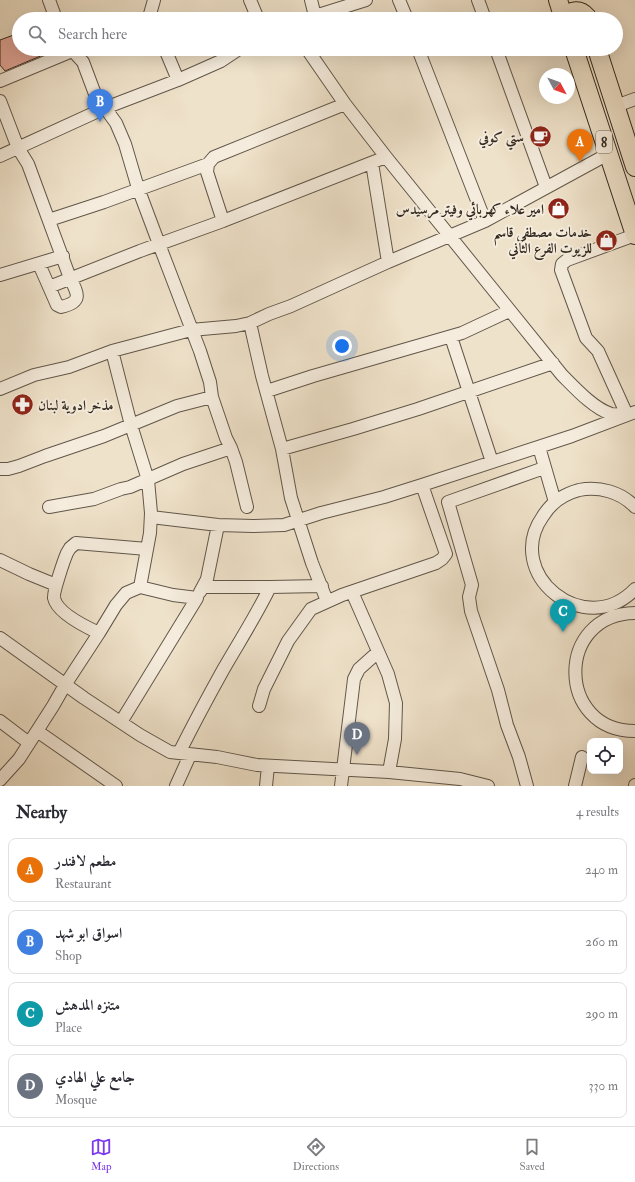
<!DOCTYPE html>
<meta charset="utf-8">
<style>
body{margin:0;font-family:"IM FELL Double Pica",Amiri,serif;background:#f2f2f3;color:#2b2b33}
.controls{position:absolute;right:12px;bottom:12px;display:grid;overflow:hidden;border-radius:8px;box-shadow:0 4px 16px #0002}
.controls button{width:36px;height:36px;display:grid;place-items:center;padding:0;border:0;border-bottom:1px solid #e1e1e2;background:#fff;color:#2b2b33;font:20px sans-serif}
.compass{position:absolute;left:539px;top:68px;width:36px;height:36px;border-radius:50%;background:#fff;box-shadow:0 4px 16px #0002;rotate:131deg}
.you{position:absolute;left:342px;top:346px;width:14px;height:14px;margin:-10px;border:3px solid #fff;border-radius:50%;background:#1a73e8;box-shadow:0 0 0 6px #1a73e833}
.badge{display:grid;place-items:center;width:26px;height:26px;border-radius:50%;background:#7c3aed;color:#fff;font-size:13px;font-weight:700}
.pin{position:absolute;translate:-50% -33px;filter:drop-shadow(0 1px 2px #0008)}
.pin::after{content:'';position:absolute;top:21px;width:14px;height:12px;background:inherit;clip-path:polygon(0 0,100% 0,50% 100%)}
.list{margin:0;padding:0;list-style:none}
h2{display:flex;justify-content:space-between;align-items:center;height:52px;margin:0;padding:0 16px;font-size:17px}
h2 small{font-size:13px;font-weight:400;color:#7c7c81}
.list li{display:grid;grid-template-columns:26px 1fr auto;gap:12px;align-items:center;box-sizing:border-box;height:64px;margin:0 8px 8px;padding:0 8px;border:1px solid #e1e1e2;border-radius:8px}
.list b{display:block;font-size:15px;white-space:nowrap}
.list p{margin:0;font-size:13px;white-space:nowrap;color:#7c7c81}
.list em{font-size:13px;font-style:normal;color:#7c7c81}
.icon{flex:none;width:22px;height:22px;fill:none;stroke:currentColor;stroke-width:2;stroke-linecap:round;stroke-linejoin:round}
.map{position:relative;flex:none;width:635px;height:786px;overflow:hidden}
.search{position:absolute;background:#fff;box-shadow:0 4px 16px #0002;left:12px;right:12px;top:12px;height:44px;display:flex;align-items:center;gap:10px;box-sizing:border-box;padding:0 14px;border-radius:22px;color:#7c7c81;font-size:15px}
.sheet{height:340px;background:#fff}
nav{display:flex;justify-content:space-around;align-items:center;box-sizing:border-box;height:56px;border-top:1px solid #e1e1e2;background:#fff;font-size:11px;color:#7c7c81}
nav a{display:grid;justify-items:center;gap:2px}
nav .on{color:#7c3aed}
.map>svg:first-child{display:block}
.building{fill:#e7a99c;stroke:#32291f}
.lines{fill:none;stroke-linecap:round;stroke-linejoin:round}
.minor-casing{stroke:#61574a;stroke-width:14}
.highway-casing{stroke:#32291f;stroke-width:20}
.minor{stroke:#f5ecdd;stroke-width:12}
.highway{stroke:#efe2ca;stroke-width:18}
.labels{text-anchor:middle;stroke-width:4;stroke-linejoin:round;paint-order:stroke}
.shield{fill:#f5ecdd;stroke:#6c6458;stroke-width:1}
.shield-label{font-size:13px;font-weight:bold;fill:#32291f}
.poi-label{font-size:14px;font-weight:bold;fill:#32291f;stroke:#f5ecdd;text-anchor:end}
</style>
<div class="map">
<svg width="635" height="786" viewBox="0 0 635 786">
<rect width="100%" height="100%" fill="#efe2ca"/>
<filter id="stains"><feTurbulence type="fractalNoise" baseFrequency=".005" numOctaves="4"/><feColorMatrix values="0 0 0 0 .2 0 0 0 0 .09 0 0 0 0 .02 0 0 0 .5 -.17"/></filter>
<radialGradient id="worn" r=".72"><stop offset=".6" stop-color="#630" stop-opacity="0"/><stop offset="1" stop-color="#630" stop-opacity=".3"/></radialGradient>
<path class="building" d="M19,33V49H30L31,51L37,49H49L50,52L5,71L0,65V40Z"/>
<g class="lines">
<defs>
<path id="minor" d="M49,0L56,19
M250,0L258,19
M399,0L407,19
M478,0L485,19
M315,16L366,0
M152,19L150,14L154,0
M307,19L315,16L311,0
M71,49L83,62L95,94L116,123L125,144L138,188L159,244L200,351L210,382L212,397L226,438L231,448
M165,49L178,80
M307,49L345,104L386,157L562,375C575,388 593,408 611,414C616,415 622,414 627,415L598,351L586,338L561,270L562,264L567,260L635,235
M418,49L485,221
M496,49L546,187
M0,81L77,49
M0,101L18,148L28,164L70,278C78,294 83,302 61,307L57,305L39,264
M616,106L635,99
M0,156L105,108L178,80L221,61L239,49
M372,163L388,262
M49,220L104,202L208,164
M223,221L207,172L208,164L214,157L345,104
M0,275L63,256
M49,287L140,251L223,221L386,157
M250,323L262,376L282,449L291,498L312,563L327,601
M451,337L492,462
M112,351L131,425L148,480L151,513L150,533L140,587
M0,389L34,375L69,367L112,351L191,330L236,326L250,323L269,314L291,306L388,262L485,221L608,154
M267,391L313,376L462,333L509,311
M539,447L555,502
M282,449L353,429L418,409L553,363
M0,469H8L19,466L45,456L104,436L177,406L212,397
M49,507L94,499L121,489L130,487L183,464L231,448L236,462L247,507
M635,507C621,492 599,486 579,490C564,494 551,503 543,516C502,574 585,641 635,589
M151,517L218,525L253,526L284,525L321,513L384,497L422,485L572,436L635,412
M0,560L29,574L56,585
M203,587H270L322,586
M200,592L207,579L218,525
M352,592L388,674L396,703L395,739L389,772
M635,613C555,614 556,731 635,731
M99,633C86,627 57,613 54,598C53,592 64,560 67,553L70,548L76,543L147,549
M0,638L84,698L140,735L170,752L217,757L257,765L389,772L460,779L488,786
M259,706L264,689L288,641L311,609L342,595L436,563L442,559L446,554L422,485
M0,721L29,743
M37,731L116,786
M179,753C193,725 208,697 223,670C239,642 256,616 270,587
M0,780L19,759L53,706L65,685L99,633L116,605L126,593L140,587L173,595L197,598L121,722
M176,786L190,755
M266,786L268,766
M341,786L354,679L359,669L378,652
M527,786L519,757L507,725L498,690L471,611L469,597L472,585L448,502L544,468
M575,786L582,757
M635,786V785"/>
<path id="highway" d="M558,0L564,19
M566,19C571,9 580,9 587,17
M574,49L635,235
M597,49L635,167"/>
</defs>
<use href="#minor" class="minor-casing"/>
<use href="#highway" class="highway-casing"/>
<use href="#minor" class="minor"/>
<use href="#highway" class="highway"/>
</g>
<defs>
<symbol id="cafe-disc" viewBox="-11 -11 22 22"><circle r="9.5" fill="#8f2418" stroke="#f5ecdd"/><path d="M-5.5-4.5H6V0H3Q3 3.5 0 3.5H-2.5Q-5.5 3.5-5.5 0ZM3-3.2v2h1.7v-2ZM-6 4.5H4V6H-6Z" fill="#fff"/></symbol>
<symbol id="shop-disc" viewBox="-11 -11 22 22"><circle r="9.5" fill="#8f2418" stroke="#f5ecdd"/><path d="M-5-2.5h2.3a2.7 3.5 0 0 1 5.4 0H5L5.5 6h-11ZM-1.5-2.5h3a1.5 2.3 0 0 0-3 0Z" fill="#fff"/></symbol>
<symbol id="pharmacy-disc" viewBox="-11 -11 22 22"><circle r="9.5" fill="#8f2418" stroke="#f5ecdd"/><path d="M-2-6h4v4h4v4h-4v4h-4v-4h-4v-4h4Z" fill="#fff"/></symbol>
</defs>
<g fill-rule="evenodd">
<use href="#cafe-disc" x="528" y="124" width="25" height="25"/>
<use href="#shop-disc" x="546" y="196" width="25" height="25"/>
<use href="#shop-disc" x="594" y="228" width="25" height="25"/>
<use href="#pharmacy-disc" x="10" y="392" width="25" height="25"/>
</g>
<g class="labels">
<rect class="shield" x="596" y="131" width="16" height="22" rx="3"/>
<g class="shield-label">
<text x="604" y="147">8</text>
</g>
<g class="poi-label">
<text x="524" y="142">ستي كوفي</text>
<text x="544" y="214">امير علاء كهربائي وفيتر مرسيدس</text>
<text x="592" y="237">خدمات مصطفى قاسم<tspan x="592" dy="16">للزيوت الفرع الثاني</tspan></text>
<text x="38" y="410" text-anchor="start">مذخر ادوية لبنان</text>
</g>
</g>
<rect width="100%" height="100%" filter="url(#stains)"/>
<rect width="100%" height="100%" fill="url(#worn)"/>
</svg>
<div class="controls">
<button><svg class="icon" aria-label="locate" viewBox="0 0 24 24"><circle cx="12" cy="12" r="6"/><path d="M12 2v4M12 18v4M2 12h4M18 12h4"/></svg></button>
</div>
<svg class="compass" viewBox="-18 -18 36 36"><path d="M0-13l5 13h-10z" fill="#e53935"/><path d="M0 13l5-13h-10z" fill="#7c7c81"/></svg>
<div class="you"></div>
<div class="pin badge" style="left:580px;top:162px;background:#e8710a">A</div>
<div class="pin badge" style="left:100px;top:122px;background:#3f7fe0">B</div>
<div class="pin badge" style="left:563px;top:632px;background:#0f9aa8">C</div>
<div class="pin badge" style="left:357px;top:755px;background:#6b7280">D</div>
<div class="search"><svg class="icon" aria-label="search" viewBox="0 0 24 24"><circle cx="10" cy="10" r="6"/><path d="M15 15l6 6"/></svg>Search here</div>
</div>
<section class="sheet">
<h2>Nearby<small>4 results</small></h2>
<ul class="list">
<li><span class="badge" style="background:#e8710a">A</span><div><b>مطعم لافندر</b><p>Restaurant</p></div><em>240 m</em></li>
<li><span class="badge" style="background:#3f7fe0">B</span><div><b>اسواق ابو شهد</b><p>Shop</p></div><em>260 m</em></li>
<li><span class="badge" style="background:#0f9aa8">C</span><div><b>متنزه المدهش</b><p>Place</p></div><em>290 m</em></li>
<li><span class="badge" style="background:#6b7280">D</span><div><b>جامع علي الهادي</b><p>Mosque</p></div><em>330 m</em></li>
</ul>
</section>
<nav>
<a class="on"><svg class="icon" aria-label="map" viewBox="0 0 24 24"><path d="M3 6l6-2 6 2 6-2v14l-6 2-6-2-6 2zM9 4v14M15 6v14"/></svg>Map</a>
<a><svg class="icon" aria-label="directions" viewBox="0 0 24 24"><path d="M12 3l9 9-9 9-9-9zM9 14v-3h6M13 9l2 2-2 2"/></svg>Directions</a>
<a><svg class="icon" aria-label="saved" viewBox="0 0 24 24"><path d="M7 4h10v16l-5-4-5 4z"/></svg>Saved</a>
</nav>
